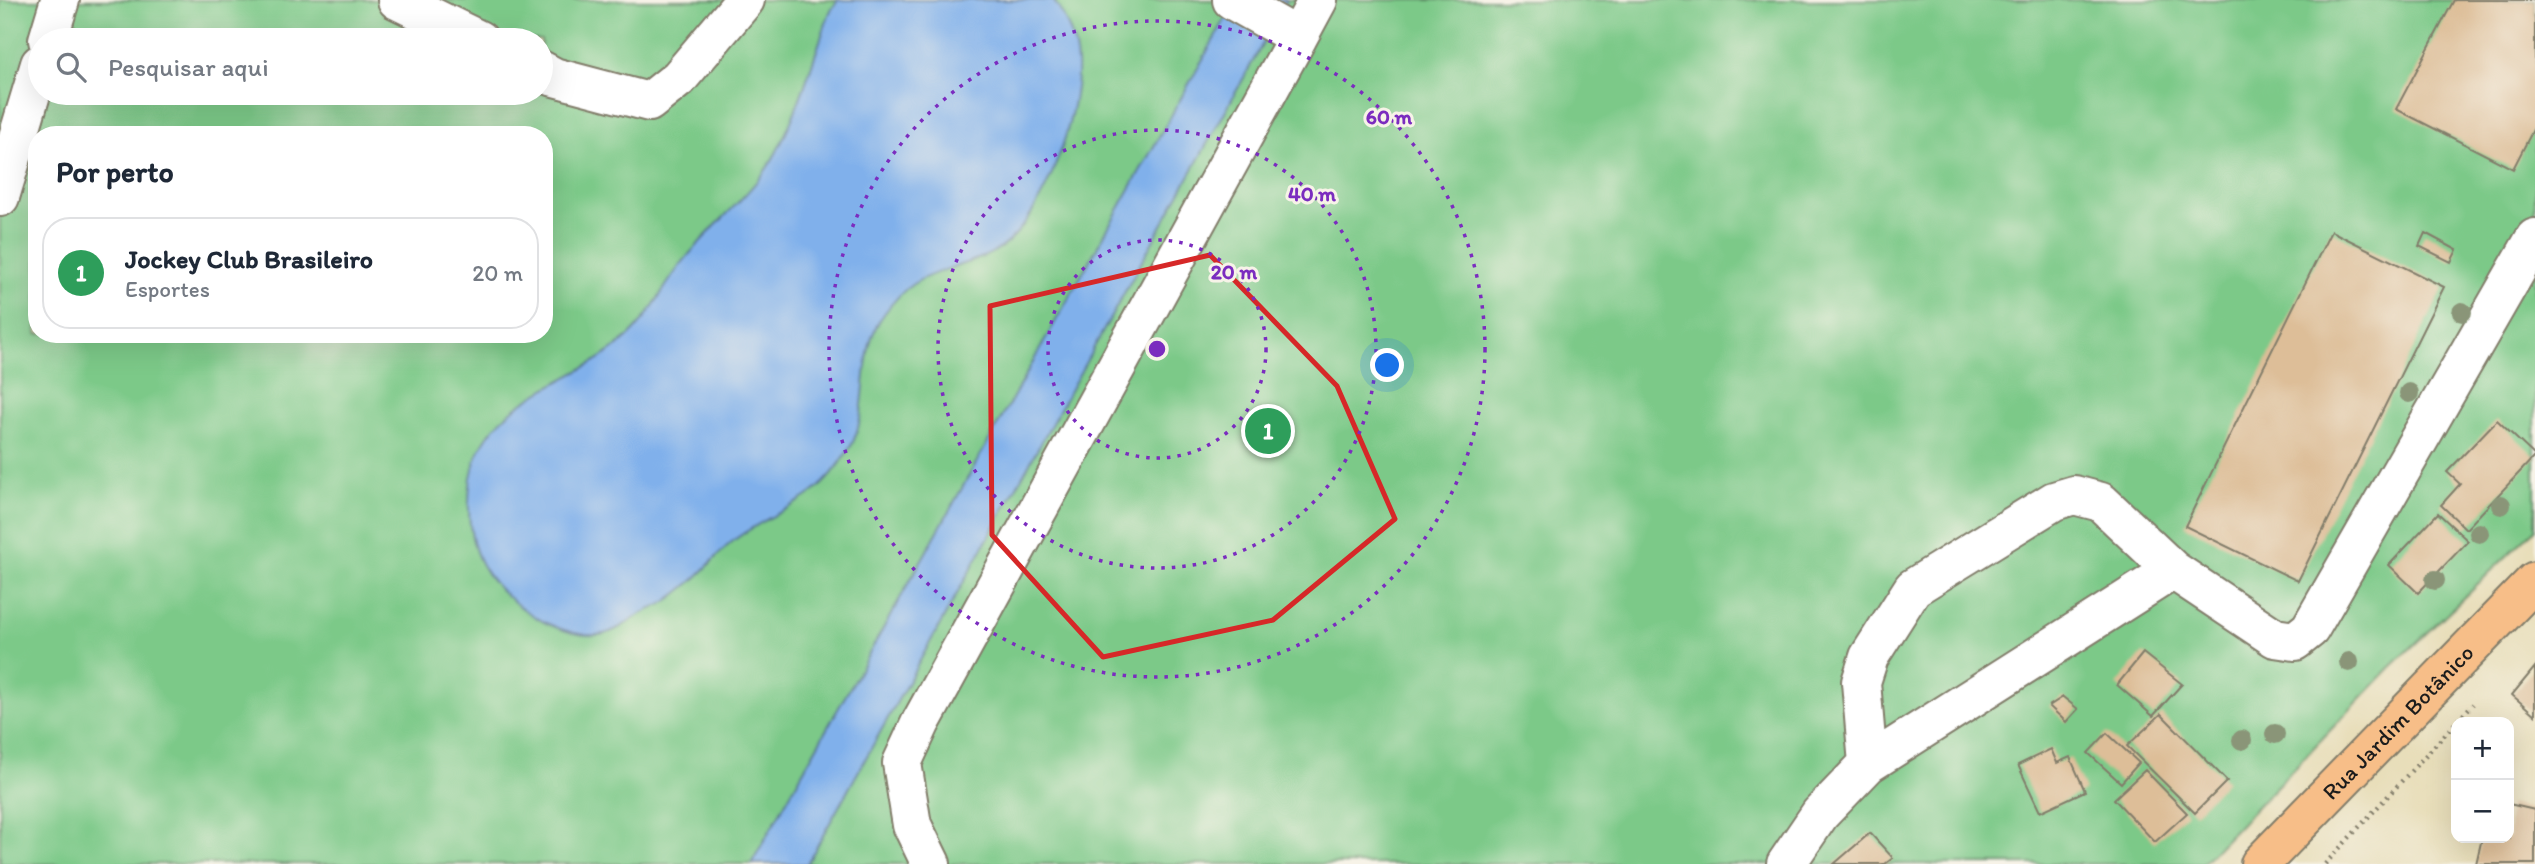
<!DOCTYPE html>
<html lang="pt">
<meta charset="utf-8">
<style>
body{margin:0;font-family:Itim,sans-serif;background:#f2f2f3;color:#1f2937}
.controls{position:absolute;right:21px;bottom:21px;display:grid;overflow:hidden;border-radius:14px;box-shadow:0 7px 28px #0002}
.controls button{width:63px;height:63px;display:grid;place-items:center;padding:0;border:0;border-bottom:2px solid #e0e1e3;background:#fff;color:#1f2937;font:35px sans-serif}
.you{position:absolute;left:1388px;top:366px;width:24px;height:24px;margin:-18px;border:5px solid #fff;border-radius:50%;background:#1a73e8;box-shadow:0 0 0 10px #1a73e833}
.badge{display:grid;place-items:center;width:46px;height:46px;border-radius:50%;background:#0b8043;color:#fff;font-size:23px;font-weight:700}
.pin{position:absolute;translate:-50% -50%;border:4px solid #fff;box-shadow:0 2px 7px #0006}
.list{margin:0;padding:0;list-style:none}
h2{display:flex;justify-content:space-between;align-items:center;height:91px;margin:0;padding:0 28px;font-size:30px}
h2 small{font-size:23px;font-weight:400;color:#747a83}
.list li{display:grid;grid-template-columns:46px 1fr auto;gap:21px;align-items:center;box-sizing:border-box;height:112px;margin:0 14px 14px;padding:0 14px;border:2px solid #e0e1e3;border-radius:28px}
.list b{display:block;font-size:26px;white-space:nowrap}
.list p{margin:0;font-size:23px;white-space:nowrap;color:#747a83}
.list em{font-size:23px;font-style:normal;color:#747a83}
.icon{flex:none;width:38px;height:38px;fill:none;stroke:currentColor;stroke-width:2;stroke-linecap:round;stroke-linejoin:round}
.map{position:relative;flex:none;width:2535px;height:864px;overflow:hidden}
.search{position:absolute;background:#fff;box-shadow:0 7px 28px #0002;left:28px;top:28px;width:525px;height:77px;display:flex;align-items:center;gap:18px;box-sizing:border-box;padding:0 24px;border-radius:38px;color:#747a83;font-size:26px}
.panel{position:absolute;background:#fff;box-shadow:0 7px 28px #0002;left:28px;top:126px;width:525px;height:217px;border-radius:28px}
.map>svg:first-child{display:block}
.green{fill:#7cc988;stroke:#4c7252;stroke-width:2;fill-rule:evenodd}
.water{fill:#80b0eb;stroke:#4e6684;stroke-width:2}
.building{fill:#ddbe98}
.lines{fill:none;stroke-linecap:round;stroke-linejoin:round}
.minor-casing{stroke:#827d6b;stroke-width:42}
.major-casing{stroke:#827d6b;stroke-width:42}
.path{stroke:#827d6b;stroke-width:4.5;stroke-dasharray:2 5;stroke-linecap:butt}
.minor{stroke:#fff;stroke-width:38}
.major{stroke:#f7be88;stroke-width:38}
.tree{fill:#8a9578}
.marked{fill:none;stroke:#d62828;stroke-width:5;stroke-linejoin:round}
.ring{fill:none;stroke:#7b2cbf;stroke-width:3.5;stroke-dasharray:3.5 7}
.labels{text-anchor:middle;stroke-width:6;stroke-linejoin:round;paint-order:stroke}
.street-label{font-size:23px;fill:#1c1c1c;stroke:#f7f3e8}
.centre{fill:#7b2cbf;stroke:#f7f3e8;stroke-width:3.5}
.ring-label{font-size:21px;text-anchor:middle;font-weight:bold;fill:#7b2cbf;stroke:#f7f3e8;stroke-width:6;stroke-linejoin:round;paint-order:stroke}
</style>
<div class="map">
<svg width="2535" height="864" viewBox="0 0 2535 864">
<rect width="100%" height="100%" fill="#f7f3e8"/>
<filter id="ink" filterUnits="userSpaceOnUse"><feTurbulence type="fractalNoise" baseFrequency=".0143" numOctaves="2"/><feDisplacementMap in="SourceGraphic" scale="14" xChannelSelector="R" yChannelSelector="G"/><feConvolveMatrix kernelMatrix="1 2 1 2 8 2 1 2 1" color-interpolation-filters="sRGB"/></filter>
<filter id="wash" filterUnits="userSpaceOnUse"><feTurbulence type="fractalNoise" baseFrequency=".00686" numOctaves="4" result="noise"/><feDisplacementMap in="SourceGraphic" scale="28" xChannelSelector="R" yChannelSelector="G"/><feGaussianBlur stdDeviation="1.57" result="paint"/><feColorMatrix in="noise" values="0 0 0 0 0 0 0 0 0 0 0 0 0 0 0 0 0 1.4 0 .05"/><feComposite in="paint" operator="in"/></filter>
<g filter="url(#wash)">
<rect width="100%" height="100%" fill="#e8deba"/>
<path class="green" d="M0,0H2535V529L2390,668L2202,864H0ZM40,40H541V93H40ZM37,135H544V334H37Z"/>
<path class="water" d="M838,0H1053C1066,17 1076,41 1077,63C1080,113 1044,219 1000,248C974,265 940,267 913,284C902,291 892,303 884,314C856,350 871,410 851,446C840,465 824,486 806,497C782,513 756,523 733,541C717,554 705,571 690,583C681,590 672,598 662,604C655,608 647,610 639,615C630,621 621,628 610,632C590,640 563,631 544,622C520,609 495,589 482,565C466,536 465,486 477,456C506,387 589,381 635,330C652,311 664,287 679,267C705,232 739,206 765,171C793,131 813,59 830,12Z
M1236,0H1287L807,864H751Z"/>
<g id="blocks">
<path class="building" d="M2454,0H2535V126L2513,169L2396,109Z
M2331,231L2444,287L2298,581L2185,526Z
M2425,233L2457,250L2451,262L2419,246Z
M2497,420L2535,456L2466,529L2441,505L2460,484L2447,472Z
M2438,513L2468,541L2418,593L2389,565Z
M2143,653L2182,684L2153,716L2117,685Z
M2535,667V715L2512,695Z
M2063,697L2078,709L2066,722L2049,706Z
M2161,714L2227,781L2195,813L2127,746Z
M2107,733L2139,763L2121,783L2088,753Z
M2051,749L2057,763L2070,757L2085,791L2040,812L2018,765Z
M2145,770L2187,813L2155,842L2114,799Z
M2509,804L2535,810V864H2476L2482,838H2509Z
M1870,833L1893,858L1885,864H1834Z"/>
</g>
</g>
<g filter="url(#ink)">
<use href="#blocks" fill-opacity="0" stroke="#827d6b" stroke-width="2"/>
<g class="lines">
<defs>
<path id="minor" d="M397,0L479,40
M1232,0L1298,37L1318,0
M48,40L60,0
M541,70L554,77L649,102L679,78L745,0
M0,197L40,64
M1868,764L1861,682L1869,657L1913,588L2054,501L2074,495L2101,502L2173,570
M931,864L912,825L902,763L921,722L1298,37
M1786,864L1820,814L1868,764L2173,570L2275,638L2295,641L2310,629L2535,238"/>
<g id="major">
<path id="s1" d="M2260,864L2535,581"/>
</g>
</defs>
<use href="#minor" class="minor-casing"/>
<use href="#major" class="major-casing"/>
<path class="path" d="M2325,864L2473,704"/>
<use href="#minor" class="minor"/>
<use href="#major" class="major"/>
</g>
<g class="tree">
<circle cx="2462" cy="312" r="10"/>
<circle cx="2409" cy="393" r="10"/>
<circle cx="2501" cy="505" r="10"/>
<circle cx="2479" cy="533" r="10"/>
<circle cx="2435" cy="580" r="10"/>
<circle cx="2349" cy="662" r="10"/>
<circle cx="2275" cy="734" r="10"/>
<circle cx="2242" cy="740" r="10"/>
</g>
</g>
<path class="marked" d="M1210,255L1337,386L1395,519L1273,620L1103,657L992,535L990,306Z"/>
<g class="ring">
<circle cx="1157" cy="349" r="109"/>
<circle cx="1157" cy="349" r="219"/>
<circle cx="1157" cy="349" r="328"/>
</g>
<g class="labels">
<g class="street-label">
<text dy="8" stroke="none"><textPath href="#s1" startOffset="198">Rua Jardim Botânico</textPath></text>
</g>
</g>
<circle cx="1157" cy="349" r="10" class="centre"/>
<g class="ring-label">
<text x="1389" y="124">60 m</text>
<text x="1312" y="201">40 m</text>
<text x="1234" y="279">20 m</text>
</g>
</svg>
<div class="controls">
<button>+</button>
<button>−</button>
</div>
<div class="you"></div>
<div class="pin badge" style="left:1268px;top:431px;background:#2e9e5b">1</div>
<div class="search"><svg class="icon" aria-label="search" viewBox="0 0 24 24"><circle cx="10" cy="10" r="6"/><path d="M15 15l6 6"/></svg>Pesquisar aqui</div>
<section class="panel">
<h2>Por perto<small></small></h2>
<ul class="list">
<li><span class="badge" style="background:#2e9e5b">1</span><div><b>Jockey Club Brasileiro</b><p>Esportes</p></div><em>20 m</em></li>
</ul>
</section>
</div>
